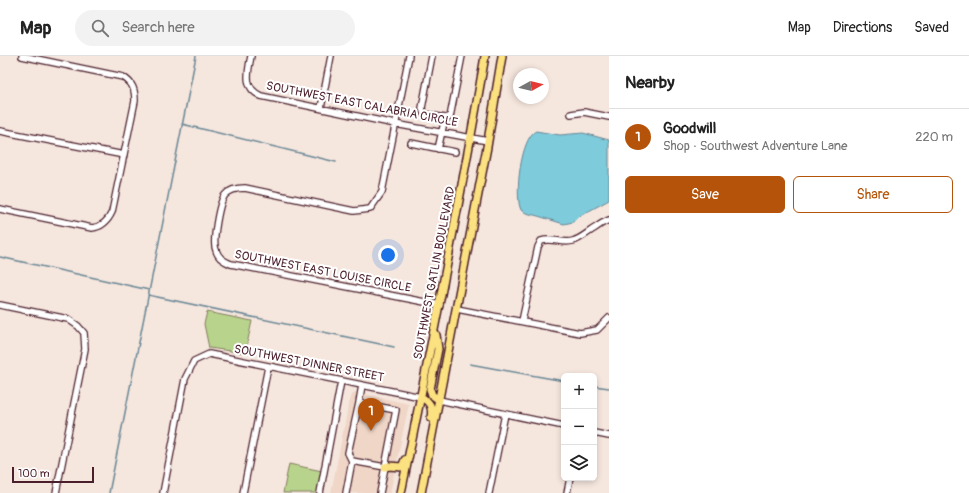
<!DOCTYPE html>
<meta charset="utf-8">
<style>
body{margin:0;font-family:Pangolin,sans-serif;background:#f2f2f2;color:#222}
.controls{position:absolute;right:12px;bottom:12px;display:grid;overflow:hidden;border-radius:6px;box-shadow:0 2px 6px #0003}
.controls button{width:36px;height:36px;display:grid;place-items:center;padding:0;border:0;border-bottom:1px solid #e0e0e0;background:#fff;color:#222;font:20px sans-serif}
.compass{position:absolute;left:513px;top:12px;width:36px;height:36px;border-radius:50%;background:#fff;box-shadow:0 2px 6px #0003;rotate:82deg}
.scale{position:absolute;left:12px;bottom:10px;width:82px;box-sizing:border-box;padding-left:4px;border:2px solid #4a1f2b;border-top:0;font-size:11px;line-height:14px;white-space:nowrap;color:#4a1f2b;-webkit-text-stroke:3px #fff;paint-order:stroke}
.you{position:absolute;left:388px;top:199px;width:14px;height:14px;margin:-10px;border:3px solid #fff;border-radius:50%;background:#1a73e8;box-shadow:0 0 0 6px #1a73e833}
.badge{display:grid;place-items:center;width:26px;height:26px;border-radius:50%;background:#b45309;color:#fff;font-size:13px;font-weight:700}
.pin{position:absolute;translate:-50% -33px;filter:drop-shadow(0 1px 2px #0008)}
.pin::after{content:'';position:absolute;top:21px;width:14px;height:12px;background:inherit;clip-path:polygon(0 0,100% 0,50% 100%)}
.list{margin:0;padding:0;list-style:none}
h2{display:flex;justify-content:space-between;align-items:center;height:52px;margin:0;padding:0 16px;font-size:17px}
h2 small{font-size:13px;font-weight:400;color:#767676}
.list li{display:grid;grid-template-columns:26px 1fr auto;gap:12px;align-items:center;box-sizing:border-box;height:56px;padding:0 16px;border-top:1px solid #e0e0e0}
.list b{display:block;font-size:15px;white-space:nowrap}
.list p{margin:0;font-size:13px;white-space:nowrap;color:#767676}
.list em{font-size:13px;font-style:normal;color:#767676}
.actions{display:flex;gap:8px;padding:12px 16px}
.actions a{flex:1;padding:9px 0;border:1px solid #b45309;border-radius:6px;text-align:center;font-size:14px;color:#b45309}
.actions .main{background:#b45309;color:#fff}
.icon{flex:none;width:22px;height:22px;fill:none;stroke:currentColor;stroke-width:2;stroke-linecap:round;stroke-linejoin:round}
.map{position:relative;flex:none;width:609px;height:437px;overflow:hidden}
header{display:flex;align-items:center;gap:24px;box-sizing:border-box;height:56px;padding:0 20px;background:#fff;border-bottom:1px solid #e0e0e0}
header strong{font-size:19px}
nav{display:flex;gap:22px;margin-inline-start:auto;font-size:14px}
.search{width:280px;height:36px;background:#f2f2f2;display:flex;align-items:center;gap:10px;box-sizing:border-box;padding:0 14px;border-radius:22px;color:#767676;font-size:15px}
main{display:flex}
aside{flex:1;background:#fff}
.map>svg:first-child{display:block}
.built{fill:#efd6c7}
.green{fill:#b8d48c;stroke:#817a5c}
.water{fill:#7dcbdb;stroke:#698695}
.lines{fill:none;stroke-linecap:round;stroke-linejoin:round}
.stream{stroke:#698695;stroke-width:1.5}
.minor-casing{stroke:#4a1f2b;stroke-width:8}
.major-casing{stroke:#4a1f2b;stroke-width:10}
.minor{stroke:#fff;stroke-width:5.5}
.major{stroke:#fbe180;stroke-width:7}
.labels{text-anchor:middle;stroke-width:4;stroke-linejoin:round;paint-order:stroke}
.street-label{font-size:12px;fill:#4a1f2b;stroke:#fff}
</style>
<header>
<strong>Map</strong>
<div class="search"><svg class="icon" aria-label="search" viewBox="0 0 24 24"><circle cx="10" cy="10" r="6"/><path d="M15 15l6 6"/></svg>Search here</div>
<nav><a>Map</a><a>Directions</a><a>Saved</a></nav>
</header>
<main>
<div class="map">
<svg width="609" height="437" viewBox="0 0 609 437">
<rect width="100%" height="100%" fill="#f6e7de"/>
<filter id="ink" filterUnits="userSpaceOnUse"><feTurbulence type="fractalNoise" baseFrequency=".025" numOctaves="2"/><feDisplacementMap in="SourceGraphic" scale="8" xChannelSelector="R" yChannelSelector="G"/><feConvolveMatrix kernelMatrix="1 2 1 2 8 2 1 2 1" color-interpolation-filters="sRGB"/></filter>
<g filter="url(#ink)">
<path class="built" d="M355,336L409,348L390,437H331L350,341Z"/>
<path class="green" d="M207,256L252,265L245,297L209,292L204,268Z
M289,408L322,415L318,437H283Z"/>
<path class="water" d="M536,75L560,79L583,77L609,84V144L578,161L573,166L564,168L538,160L526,157L521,154C514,140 521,81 536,75Z"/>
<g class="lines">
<path class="stream" d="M182,68L336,106
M0,201L149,234
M148,239L394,291
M470,308L564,325
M594,330L609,332
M109,437L196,0"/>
<defs>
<path id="minor" d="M251,0C248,16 243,32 261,40L395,68L488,85
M409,0L382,136L370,153L354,155L245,132C238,132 230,133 225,139C219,146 212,186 216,194C218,202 224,205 231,208L440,249
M432,0L422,52L424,58L445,62L450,61L462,0
M321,52L331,0
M571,58L584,56L609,61
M0,75L124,99
M411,87L455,96
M438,93L445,62
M0,153L92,172C102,171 108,165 112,156L135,45C135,34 133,27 123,21L22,0
M0,249L68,263L78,270L84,277L85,293L56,437
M457,253L580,277L597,274L609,262
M522,265L538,191L541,185C552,181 562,188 573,185C581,183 588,176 595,172C599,169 604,166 609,164
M439,344L564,370
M359,347L362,329
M594,377L609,380
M352,405L348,397L359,347L396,354L380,437
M163,437L185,323L194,305L209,298L421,341
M243,437L268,311
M320,437L341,325
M346,437L352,405L385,411
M489,437L505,358
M567,437L570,422"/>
<path id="major" d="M436,279L438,293L430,333L432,339L439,344
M421,341C430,346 433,351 431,362
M385,411L389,410L402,411L405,404
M401,437C431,292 460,146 485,0
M421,437L487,91L502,0"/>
</defs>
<use href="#minor" class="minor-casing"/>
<use href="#major" class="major-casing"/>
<use href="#minor" class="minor"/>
<use href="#major" class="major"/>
</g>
</g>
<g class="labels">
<g class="street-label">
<text transform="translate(362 48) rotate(11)" y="4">SOUTHWEST EAST CALABRIA CIRCLE</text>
<text transform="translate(323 215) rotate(11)" y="4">SOUTHWEST EAST LOUISE CIRCLE</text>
<text transform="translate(434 217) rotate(-79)" y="4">SOUTHWEST GATLIN BOULEVARD</text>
<text transform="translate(309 307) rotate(11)" y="4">SOUTHWEST DINNER STREET</text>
</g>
</g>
</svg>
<div class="controls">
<button>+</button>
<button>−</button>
<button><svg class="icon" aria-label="layers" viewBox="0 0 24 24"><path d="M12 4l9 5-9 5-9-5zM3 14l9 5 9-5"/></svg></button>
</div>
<svg class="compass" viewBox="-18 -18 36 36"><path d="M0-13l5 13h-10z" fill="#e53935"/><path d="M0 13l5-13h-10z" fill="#767676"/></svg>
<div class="scale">100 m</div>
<div class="you"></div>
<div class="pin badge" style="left:371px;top:375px">1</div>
</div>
<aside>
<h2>Nearby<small></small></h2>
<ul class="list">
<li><span class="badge">1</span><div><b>Goodwill</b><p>Shop · Southwest Adventure Lane</p></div><em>220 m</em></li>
</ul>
<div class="actions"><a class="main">Save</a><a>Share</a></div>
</aside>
</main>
